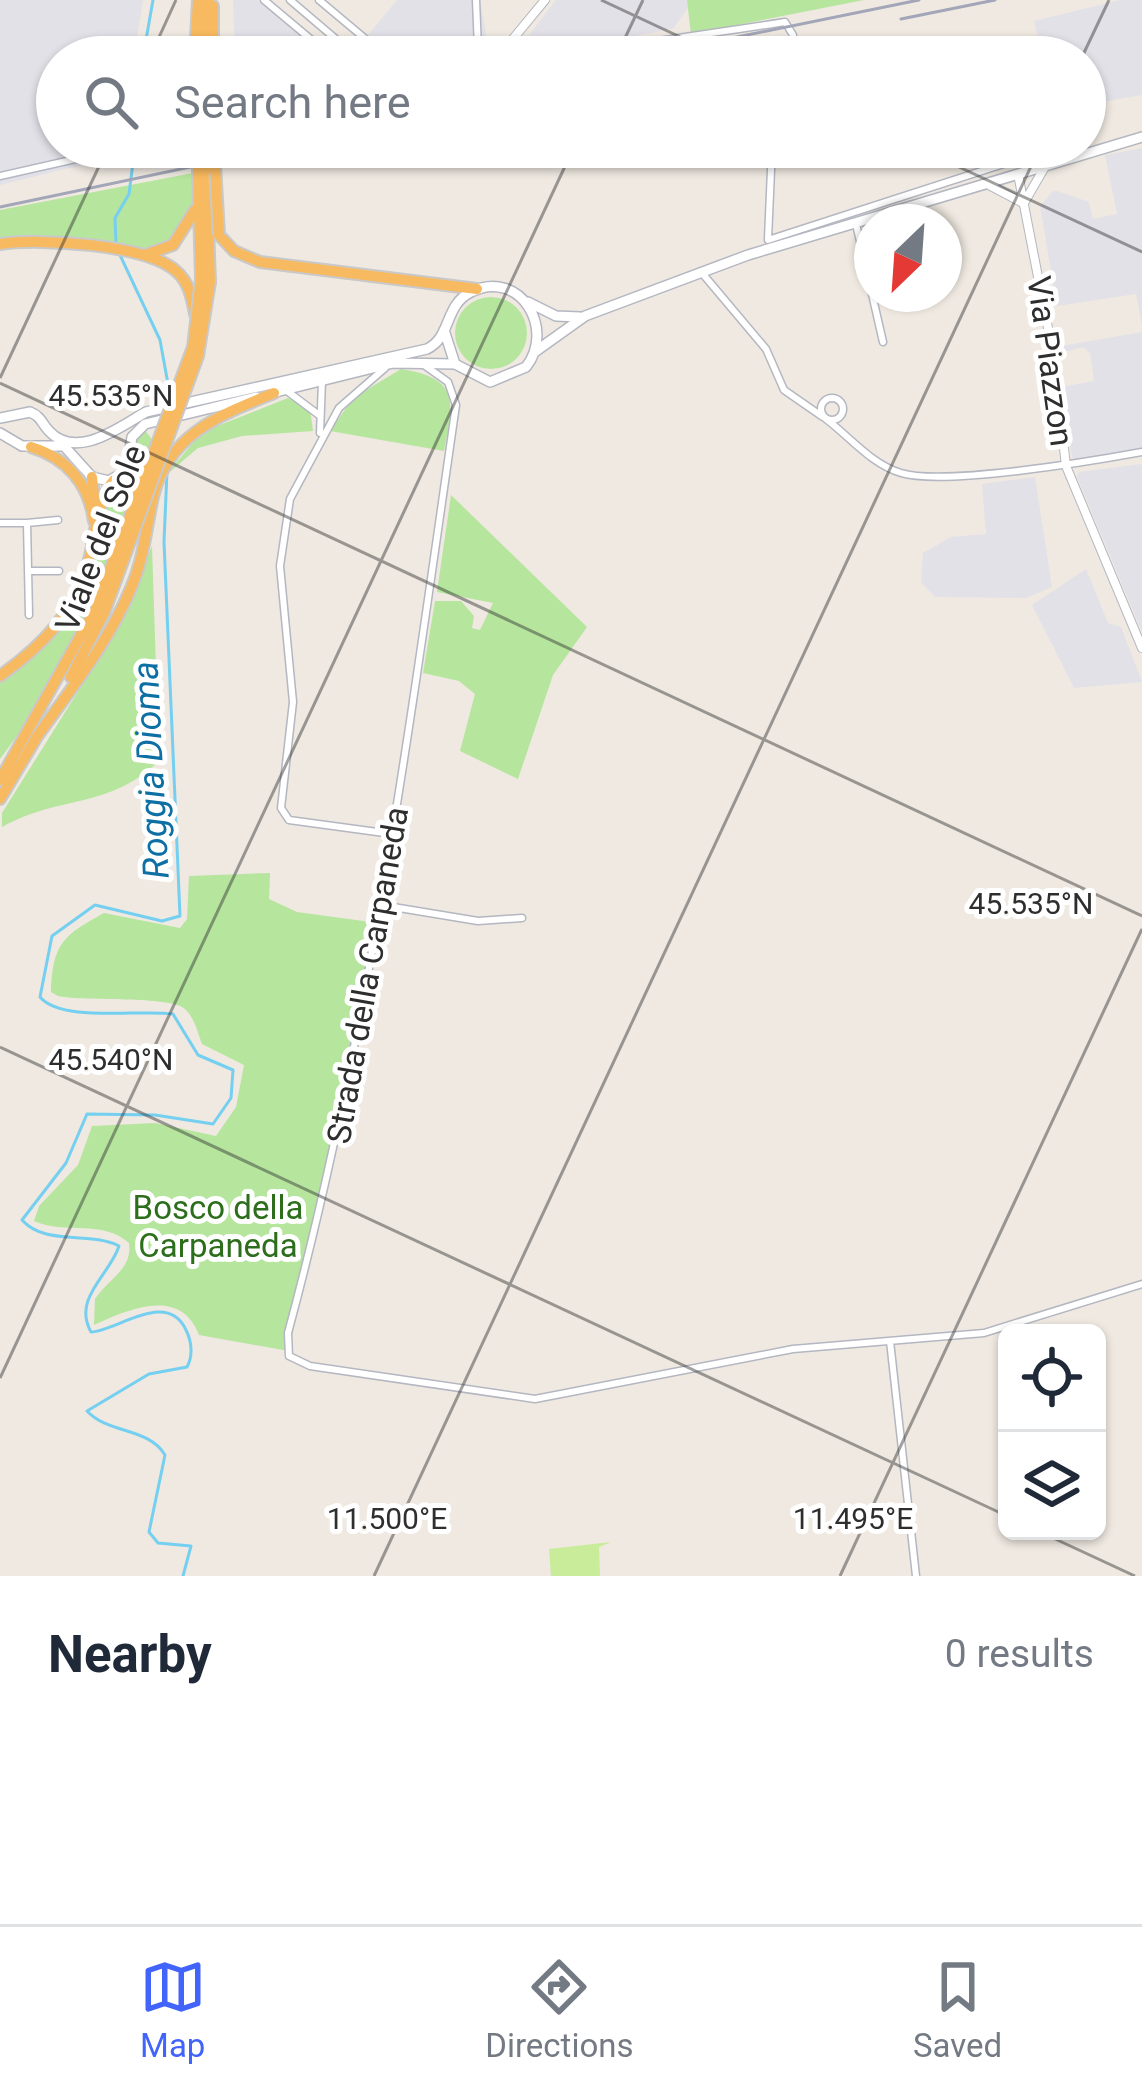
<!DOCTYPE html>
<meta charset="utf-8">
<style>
body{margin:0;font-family:Roboto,sans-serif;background:#f2f2f3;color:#1f2937}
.controls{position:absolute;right:36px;bottom:36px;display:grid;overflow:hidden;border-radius:18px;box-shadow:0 3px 9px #0004}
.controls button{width:108px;height:108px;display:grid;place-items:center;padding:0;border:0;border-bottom:3px solid #e0e1e3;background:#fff;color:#1f2937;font:60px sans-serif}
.compass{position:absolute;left:854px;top:204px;width:108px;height:108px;border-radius:50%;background:#fff;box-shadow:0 3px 9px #0004;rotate:205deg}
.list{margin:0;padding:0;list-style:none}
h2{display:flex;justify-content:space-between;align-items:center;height:156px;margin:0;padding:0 48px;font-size:51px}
h2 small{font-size:39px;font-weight:400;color:#747a83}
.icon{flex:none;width:66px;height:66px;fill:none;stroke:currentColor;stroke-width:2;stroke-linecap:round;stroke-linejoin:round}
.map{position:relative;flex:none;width:1142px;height:1576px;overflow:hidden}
.search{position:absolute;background:#fff;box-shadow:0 3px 9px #0004;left:36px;right:36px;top:36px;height:132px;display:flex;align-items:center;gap:30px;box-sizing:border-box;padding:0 42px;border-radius:66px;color:#747a83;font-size:45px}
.sheet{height:348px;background:#fff}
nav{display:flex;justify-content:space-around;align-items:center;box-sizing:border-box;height:168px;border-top:3px solid #e0e1e3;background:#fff;font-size:33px;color:#747a83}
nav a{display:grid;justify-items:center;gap:6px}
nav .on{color:#4264fb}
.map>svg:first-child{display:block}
.industrial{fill:#e3e1e8}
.green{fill:#b6e59e}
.pitch{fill:#c9ec9a}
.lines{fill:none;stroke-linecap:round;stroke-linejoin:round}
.stream{stroke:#75cff0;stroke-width:3}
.minor-casing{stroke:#b4b7c1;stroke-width:9}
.tertiary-casing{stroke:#b4b7c1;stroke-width:10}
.secondary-casing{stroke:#b4b7c1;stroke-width:12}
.trunk-casing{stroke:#c9c9c9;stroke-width:14}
.minor{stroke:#fff;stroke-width:6}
.tertiary{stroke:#fff;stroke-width:8}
.secondary{stroke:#fff;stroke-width:9}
.trunk{stroke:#f8ba60;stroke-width:10}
.rail{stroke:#a3a6b8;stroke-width:3}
.trunk-bridge-casing{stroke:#c9c9c9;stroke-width:14;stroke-linecap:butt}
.trunk-bridge{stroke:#f8ba60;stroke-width:10}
.ticks{fill:none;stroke:#2e2e2e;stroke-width:3;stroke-opacity:0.45}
.labels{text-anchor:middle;stroke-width:10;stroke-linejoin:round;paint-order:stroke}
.street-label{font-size:33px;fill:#2e2e2e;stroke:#fff}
.park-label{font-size:33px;fill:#2c6e1b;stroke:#fff}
.water-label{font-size:36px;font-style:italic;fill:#0d6fa3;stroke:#fff}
.ticks-label{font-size:30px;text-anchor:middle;fill:#2e2e2e;stroke:#fff;stroke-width:10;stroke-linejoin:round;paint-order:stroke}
</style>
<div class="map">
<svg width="1142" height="1576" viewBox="0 0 1142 1576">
<rect width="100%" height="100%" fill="#efe9e1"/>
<path class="industrial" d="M0,0H143L134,57H57V147H120L119,156L0,185Z
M233,0H257L326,57H235Z
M397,0H480L490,57H395L368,35Z
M556,0H687L688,8L673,29L512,57Z
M1120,0H1142V95L1085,105V57H1043L1034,21Z
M1142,148V325L1136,294L1057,306L1040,206L1054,190L1089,202L1093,219L1117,214L1105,155Z
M1142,332V451L1078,461L1072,457L1062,387L1094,381L1090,353L1083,347L1057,354L1056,347Z
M1142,464V632L1077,477L1079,472Z
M1035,477L1052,587L1026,598L935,597L921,582L923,553L951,537L986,534L982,484Z
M1086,569L1108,623L1121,627L1142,682L1074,688L1032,605Z"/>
<path class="green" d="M687,0H864L691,34Z
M193,173C194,192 196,213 184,229C158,268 44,245 0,242V210Z
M455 333a36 36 0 1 1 72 0a36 36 0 1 1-72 0Z
M401,369C460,378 454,402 444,451L330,431L353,398Z
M288,398L310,409L313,431L242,436L198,448L166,475L202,432Z
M144,429L154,442C115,545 68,672 0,759V681L43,649L75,611L95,559L106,496L130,474L132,447Z
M451,495L587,627L553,675L518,779L460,751L475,694L459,681L423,673L435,601H461L474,616L472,628L480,630L493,603L437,592Z
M152,546L159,761C107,810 62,794 2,827V813L119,626Z
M270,873L269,899L297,912L378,923L289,1351L199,1335C181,1286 128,1309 94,1325L95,1299C108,1279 133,1269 129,1243C103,1219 65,1235 34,1221L39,1206L78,1165L92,1126L155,1123L216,1136L236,1107L244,1065L202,1044C198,1033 194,1017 185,1009C169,995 86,1002 58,996L51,992C53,944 62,936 104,913L180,928L187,919L189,876Z"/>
<path class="pitch" d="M611,1542L599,1547L600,1576H551L549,1549Z"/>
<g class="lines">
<path class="stream" d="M143,57L153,0
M116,244L115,218L129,194L135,147
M119,253L160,340L170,395
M167,471L164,542L180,916L162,921L95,905L52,936L40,997C62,1023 140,1009 173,1014L198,1055L233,1070L231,1098L213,1124L155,1115L87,1114L66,1163L22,1220C45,1246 89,1231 119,1246C110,1275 72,1298 91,1332C117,1331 167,1289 186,1330C192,1342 193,1356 187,1367L149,1374L87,1411C108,1434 148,1427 165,1455L149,1532L158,1543L191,1546L183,1576"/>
<defs>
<path id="minor" d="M264,0L332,57
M290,0L357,57
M319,0L387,57
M476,0L478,49L489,57
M565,57C639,42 710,34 785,22L793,35
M792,57L794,46
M1023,147L1028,171
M0,176L111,151
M856,224L872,293
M768,239L772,147
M768,240L1025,157
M702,273L766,349L784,390L823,417
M872,294L883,342
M424,365L448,382L456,405C411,716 370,1029 288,1333L289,1356L310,1366L535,1399L793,1349L984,1333L1142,1284
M385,368L339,408L290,499L280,566L293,702L281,808L289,820L392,834
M287,391L319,415
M821 409a11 11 0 1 1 22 0a11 11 0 1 1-22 0Z
M826,419C850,437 871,464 901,473C944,486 1093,461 1142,452
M320,433L322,381
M0,523H27L29,615
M27,523L58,520
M28,571H59
M381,905L478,921L522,918
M890,1341L916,1576"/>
<path id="tertiary" d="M498,57L545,0
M1018,174L1054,359L1066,466L1142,648
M987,184L1021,202
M1024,203L1046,165"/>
<path id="secondary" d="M528,302L556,316L580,317
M536,351L585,316L748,255L1142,137
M272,393L393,363L455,364
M0,418L30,412C42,417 41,423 49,431C77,461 121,426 146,412L427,349C452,337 444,305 471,292C520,268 556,329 526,367L490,382L455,364L444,330
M0,433L22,446H64L92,477L109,481L126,471L132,437L145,424L256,397"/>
<path id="trunk" d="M195,57L198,0
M204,57L208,0
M213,57V6
M206,170L210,282
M198,171L201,279
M219,235L234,251L260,262L477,289
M0,244C39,238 146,244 176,271C189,282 192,298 195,314
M145,255L173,245L195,210
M31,447C67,458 89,484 94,521
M92,477L95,507
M0,676C42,646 76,612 89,560C96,534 96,501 114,480
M71,677L104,613
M36,738C70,690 109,642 131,588C144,558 146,528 153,497C168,434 220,415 274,393
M0,780L95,610
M0,799L38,735"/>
</defs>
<use href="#minor" class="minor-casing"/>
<use href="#tertiary" class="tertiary-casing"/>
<use href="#secondary" class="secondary-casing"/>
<use href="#trunk" class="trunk-casing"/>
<use href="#minor" class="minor"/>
<use href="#tertiary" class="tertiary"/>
<use href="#secondary" class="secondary"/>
<use href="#trunk" class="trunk"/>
<path class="rail" d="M901,19L995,0
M639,57L919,0
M0,207L286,147"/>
<defs>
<path id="trunk-bridge" d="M197,147L198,171
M205,147L206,170
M214,147L219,235
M95,610L193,347L201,279
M104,613L198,356L210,282"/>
</defs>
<use href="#trunk-bridge" class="trunk-bridge-casing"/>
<use href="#trunk-bridge" class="trunk-bridge"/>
</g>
<path class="ticks" d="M601,0L723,57M150,57L176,0M616,57L643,0M1082,57L1109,0M916,147L1142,252M0,378L108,147M0,383L1142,916M0,1047L1007,1516M0,1378L574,147M1038,1531L1135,1576M374,1576L1040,147M840,1576L1142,929"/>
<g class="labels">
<g class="street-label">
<text transform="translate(1051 361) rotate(82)" y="12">Via Piazzon</text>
<text transform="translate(100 538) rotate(-69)" y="12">Viale del Sole</text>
<text transform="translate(367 975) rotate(-80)" y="12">Strada della Carpaneda</text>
</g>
<g class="park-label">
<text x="218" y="1219">Bosco della<tspan x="218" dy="38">Carpaneda</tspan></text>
</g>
<g class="water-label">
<text transform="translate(150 770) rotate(-93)" y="13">Roggia Dioma</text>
</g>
</g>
<g class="ticks-label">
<text x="111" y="406">45.535°N</text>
<text x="1031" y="914">45.535°N</text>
<text x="111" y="1070">45.540°N</text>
<text x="387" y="1529">11.500°E</text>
<text x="853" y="1529">11.495°E</text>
</g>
</svg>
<div class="controls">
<button><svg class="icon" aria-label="locate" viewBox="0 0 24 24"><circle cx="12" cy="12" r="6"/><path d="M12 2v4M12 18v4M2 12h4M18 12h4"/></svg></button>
<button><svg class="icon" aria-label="layers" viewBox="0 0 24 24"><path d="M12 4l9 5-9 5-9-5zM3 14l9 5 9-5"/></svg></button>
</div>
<svg class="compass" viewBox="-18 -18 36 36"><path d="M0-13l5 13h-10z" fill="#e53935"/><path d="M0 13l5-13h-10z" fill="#747a83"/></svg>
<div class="search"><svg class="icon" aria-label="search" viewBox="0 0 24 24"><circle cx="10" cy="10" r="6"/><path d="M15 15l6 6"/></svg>Search here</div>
</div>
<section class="sheet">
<h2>Nearby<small>0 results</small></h2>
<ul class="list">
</ul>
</section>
<nav>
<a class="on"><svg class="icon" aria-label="map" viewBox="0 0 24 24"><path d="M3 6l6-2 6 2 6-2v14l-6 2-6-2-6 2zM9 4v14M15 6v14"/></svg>Map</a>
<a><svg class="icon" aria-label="directions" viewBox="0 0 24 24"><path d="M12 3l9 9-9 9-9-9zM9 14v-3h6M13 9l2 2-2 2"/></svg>Directions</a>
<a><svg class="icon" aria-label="saved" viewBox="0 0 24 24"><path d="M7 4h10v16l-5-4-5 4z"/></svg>Saved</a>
</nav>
